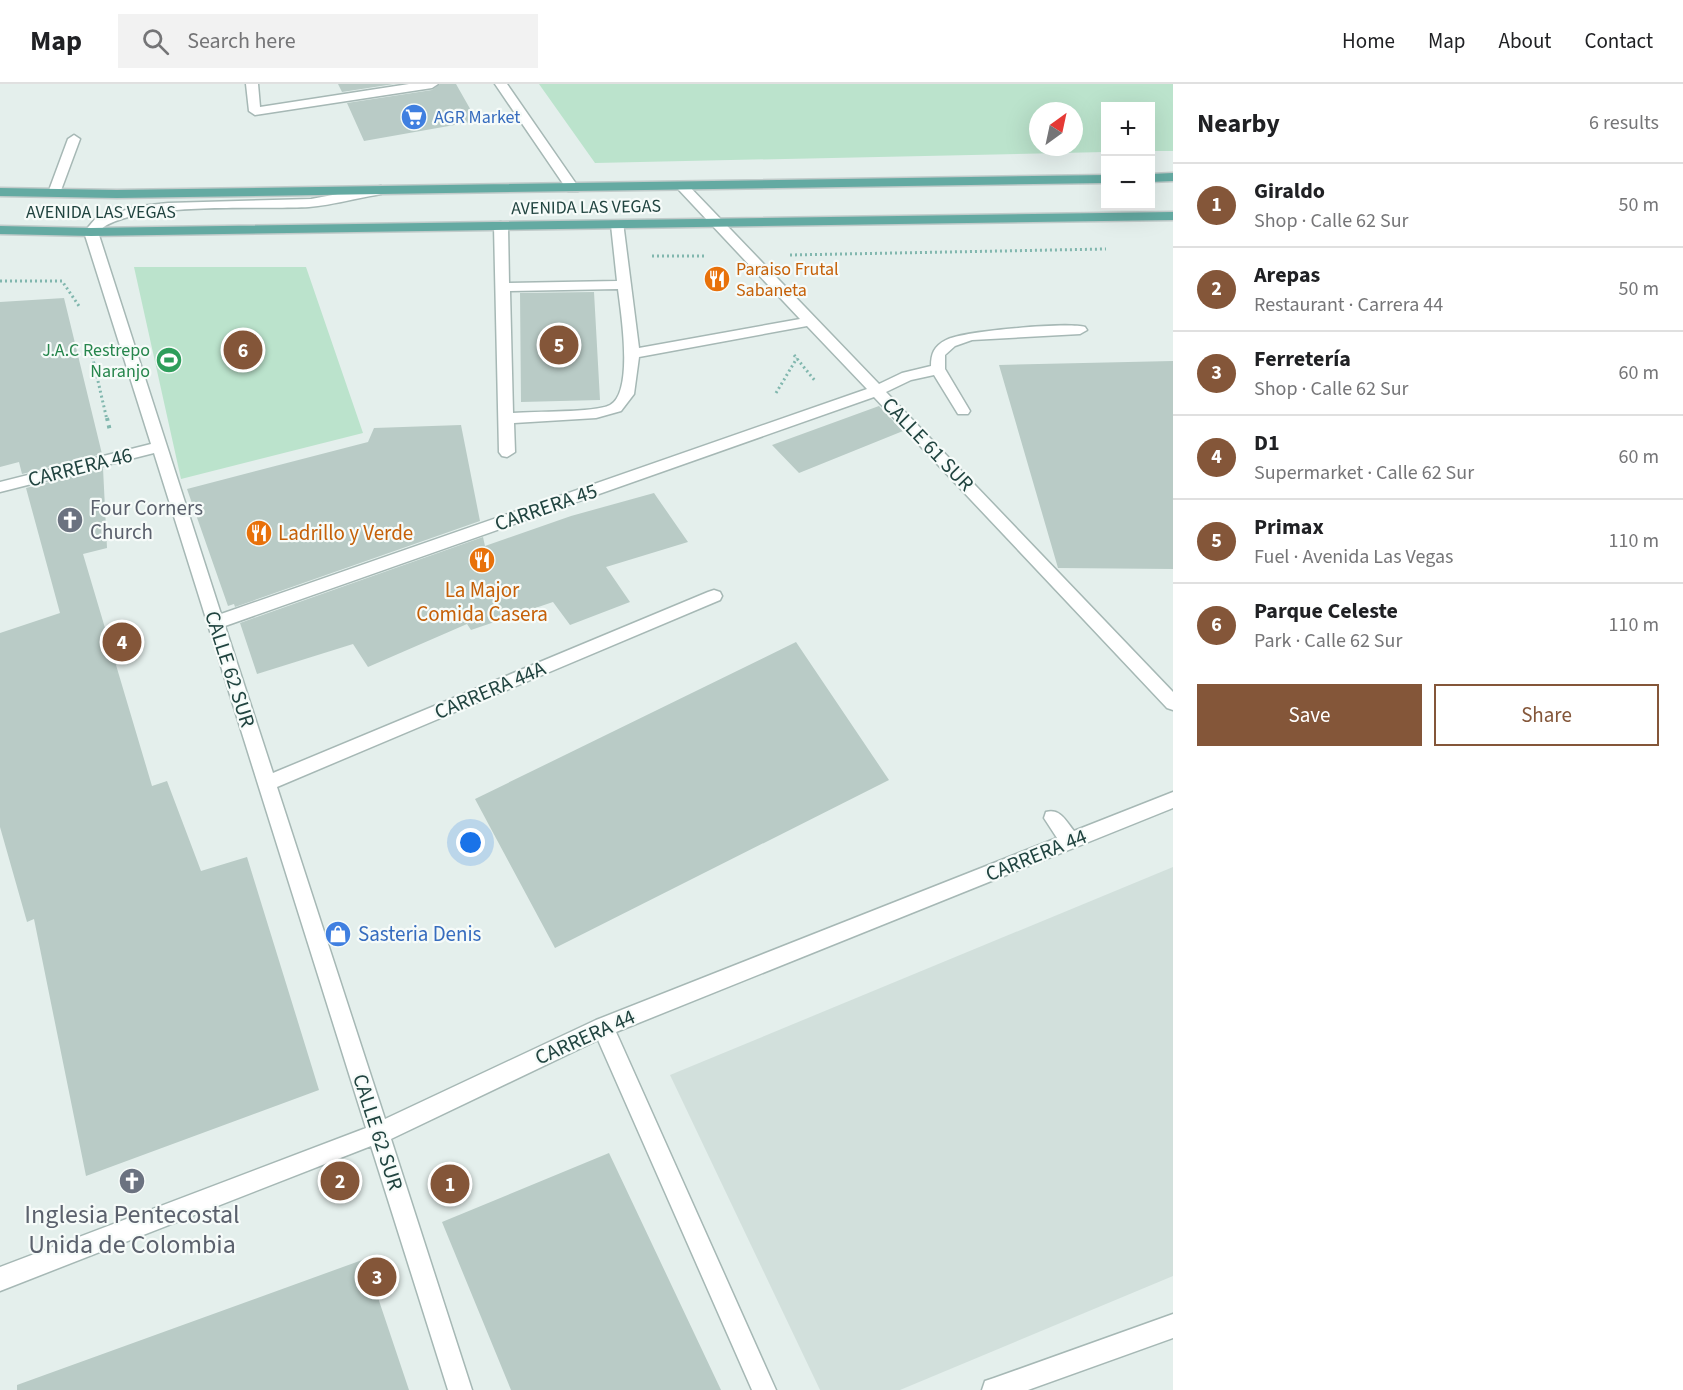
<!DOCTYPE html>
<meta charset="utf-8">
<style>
body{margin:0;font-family:"Source Sans 3",sans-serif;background:#f2f2f2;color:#202124}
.controls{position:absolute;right:18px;top:18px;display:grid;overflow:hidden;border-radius:0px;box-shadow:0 6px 24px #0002}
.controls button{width:54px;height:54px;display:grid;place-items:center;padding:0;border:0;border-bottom:2px solid #e0e0e0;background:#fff;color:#202124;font:30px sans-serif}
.compass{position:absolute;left:1029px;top:18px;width:54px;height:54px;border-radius:50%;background:#fff;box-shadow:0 6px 24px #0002;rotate:33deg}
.you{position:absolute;left:471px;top:759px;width:21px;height:21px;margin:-15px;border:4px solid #fff;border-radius:50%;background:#1a73e8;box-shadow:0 0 0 9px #1a73e833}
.badge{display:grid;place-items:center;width:39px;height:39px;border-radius:50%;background:#845639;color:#fff;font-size:20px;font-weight:700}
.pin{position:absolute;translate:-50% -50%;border:3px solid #fff;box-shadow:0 2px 6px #0006}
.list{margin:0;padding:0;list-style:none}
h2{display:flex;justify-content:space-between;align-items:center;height:78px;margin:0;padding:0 24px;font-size:26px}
h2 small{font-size:20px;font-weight:400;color:#757577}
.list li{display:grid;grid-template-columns:39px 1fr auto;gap:18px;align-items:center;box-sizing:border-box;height:84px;padding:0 24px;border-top:2px solid #e0e0e0}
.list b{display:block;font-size:22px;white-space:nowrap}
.list p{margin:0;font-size:20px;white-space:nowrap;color:#757577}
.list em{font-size:20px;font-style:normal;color:#757577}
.actions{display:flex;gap:12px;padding:18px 24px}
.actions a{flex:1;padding:14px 0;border:2px solid #845639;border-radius:0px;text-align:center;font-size:21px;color:#845639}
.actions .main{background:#845639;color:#fff}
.icon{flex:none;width:33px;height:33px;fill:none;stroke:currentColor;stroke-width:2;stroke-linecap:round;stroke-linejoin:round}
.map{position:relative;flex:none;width:1173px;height:1306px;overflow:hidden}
header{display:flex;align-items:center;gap:36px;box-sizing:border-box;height:84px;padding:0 30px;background:#fff;border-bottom:2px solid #e0e0e0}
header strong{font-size:28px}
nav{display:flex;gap:33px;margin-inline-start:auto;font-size:21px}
.search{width:420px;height:54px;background:#f2f2f2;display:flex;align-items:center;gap:15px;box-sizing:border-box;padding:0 21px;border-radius:0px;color:#757577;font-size:22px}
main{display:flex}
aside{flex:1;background:#fff}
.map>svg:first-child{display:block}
.built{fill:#d2e0dc}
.green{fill:#bbe3cc;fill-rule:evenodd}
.building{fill:#b9cbc6}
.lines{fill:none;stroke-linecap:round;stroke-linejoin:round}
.minor-casing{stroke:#a6b8b5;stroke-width:3}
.major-casing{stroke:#c1cbca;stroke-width:3}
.path-far1{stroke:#81b7ae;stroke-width:3;stroke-dasharray:2 3;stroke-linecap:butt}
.path{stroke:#81b7ae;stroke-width:4;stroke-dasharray:3 4.5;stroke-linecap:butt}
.minor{fill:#fff;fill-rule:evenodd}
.major{fill:#64aaa2;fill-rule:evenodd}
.labels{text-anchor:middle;stroke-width:4.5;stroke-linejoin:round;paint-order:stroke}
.far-shop-label{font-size:18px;fill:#366cbe;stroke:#f6fbf9;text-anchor:start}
.far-street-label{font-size:18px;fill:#214440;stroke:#f6fbf9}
.far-food-label{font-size:18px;fill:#c56008;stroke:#f6fbf9;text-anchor:start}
.far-leisure-label{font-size:18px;fill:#27864d;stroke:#f6fbf9;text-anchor:end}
.street-label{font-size:21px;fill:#214440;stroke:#f6fbf9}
.worship-label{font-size:21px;fill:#5b616d;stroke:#f6fbf9;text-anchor:start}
.food-label{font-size:21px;fill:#c56008;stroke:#f6fbf9;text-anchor:start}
.shop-label{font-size:21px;fill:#366cbe;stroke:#f6fbf9;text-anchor:start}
.near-worship-label{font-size:26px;fill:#5b616d;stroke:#f6fbf9}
</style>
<header>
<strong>Map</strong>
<div class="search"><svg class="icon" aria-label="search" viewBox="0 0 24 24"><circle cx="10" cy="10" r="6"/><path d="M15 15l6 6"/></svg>Search here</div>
<nav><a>Home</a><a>Map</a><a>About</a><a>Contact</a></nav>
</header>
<main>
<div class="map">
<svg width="1173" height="1306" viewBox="0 0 1173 1306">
<rect width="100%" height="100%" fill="#e4efec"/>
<path class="built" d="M1173,783V1192L900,1306H820L670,991Z"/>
<path class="green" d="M539,0H1173V67H1151L1150,22H1106L1105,68L595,79ZM1038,27H1074V63H1038Z
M134,183H306L363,349L181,395Z"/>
<path class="building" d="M338,0H394L342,8Z
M440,0H456L477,37L364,57L347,19L432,6Z
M594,208L600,316L521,318L520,209Z
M64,214L102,370L22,390L19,378L0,383V218Z
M1173,277V485L1058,484L999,281Z
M879,322L903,347L799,389L772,361Z
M461,341L480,437L235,523L234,520L228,522L187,405L368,358L374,344Z
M103,384L107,464L83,470L152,702L167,697L201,787L247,773L319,1006L86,1092L34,835L27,838L0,743V549L60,529L26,404Z
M654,409L688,458L606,483L630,518L570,541L553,518L471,546L467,540L368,583L353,560L257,590L240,539L483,453L485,462L571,432Z
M796,558L889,696L555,864L475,715Z
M609,1069L721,1306H511L442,1138Z
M365,1175L409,1306H17V1301Z"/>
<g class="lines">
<defs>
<path id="minor" d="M246,0H258L260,23L409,0H438L432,4L255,31L249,27Z
M495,0H507L579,104L578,107H568Z
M74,51L80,55L60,109L59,112H49L48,109L68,55Z
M682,98L686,99L879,300L902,289L931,282C931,270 934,262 946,256C962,247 1067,238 1085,243L1087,246L1080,250L972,256L955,262L945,271V285L970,327L968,330H958L934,291L911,296L886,308L1173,608V626L1167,624L874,313L225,542L273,689L708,508L714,506L720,508L722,512L720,516L277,703L385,1035L596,936L1057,754L1044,734L1046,728C1060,724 1066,737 1074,747L1173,708V724L616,948L776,1306H752L598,956L391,1055L472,1306H448L371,1062L0,1207V1183L366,1044L154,369L0,408V398L151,360L84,148L96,134L141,122L168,119L311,115L381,102L387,106L381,110C357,114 333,121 309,123C262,126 127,116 98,148L221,530L867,305L807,242L639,273L634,310L621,327L596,334L514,339L515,368L507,373L502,372L499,368L494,142L496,139L501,138L508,142L509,199L617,197L611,141L618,137L623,138L639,264L800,235L678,105L676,102L678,99ZM618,205C621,229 634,308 610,321C594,329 534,327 513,329L510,207Z
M1173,1230V1254L1028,1306H982L985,1297L994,1294Z"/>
<path id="major" d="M1173,89V97L1150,98V90Z
M1106,91V99L117,114L0,112V104L117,106Z
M1173,128V136L91,152L0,150V142L91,144Z"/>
</defs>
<use href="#minor" class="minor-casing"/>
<use href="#major" class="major-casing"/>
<path class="path-far1" d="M790,171L1106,165
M652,172H707
M0,197H62L79,222
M89,258L107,336
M794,271L816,298
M776,309L797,274"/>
<path class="path" d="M107,334L110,347"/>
<use href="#minor" class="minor"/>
<use href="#major" class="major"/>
</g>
<defs>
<symbol id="supermarket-disc" viewBox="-11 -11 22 22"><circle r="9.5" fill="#3f7fe0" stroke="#f6fbf9"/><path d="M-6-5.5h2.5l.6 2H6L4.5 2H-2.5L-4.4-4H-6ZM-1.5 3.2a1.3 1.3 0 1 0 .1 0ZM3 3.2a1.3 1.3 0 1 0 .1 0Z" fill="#fff"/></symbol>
<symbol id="restaurant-disc" viewBox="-11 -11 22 22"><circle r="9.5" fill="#e8710a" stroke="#f6fbf9"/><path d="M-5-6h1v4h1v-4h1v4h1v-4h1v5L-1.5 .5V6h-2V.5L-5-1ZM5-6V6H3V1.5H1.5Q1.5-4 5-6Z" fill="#fff"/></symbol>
<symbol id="stadium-disc" viewBox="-11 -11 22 22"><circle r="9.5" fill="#2e9e5b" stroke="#f6fbf9"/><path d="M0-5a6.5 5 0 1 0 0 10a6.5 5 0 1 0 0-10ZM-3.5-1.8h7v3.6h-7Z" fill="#fff"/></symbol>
<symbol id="church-disc" viewBox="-11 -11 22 22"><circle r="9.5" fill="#6b7280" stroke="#f6fbf9"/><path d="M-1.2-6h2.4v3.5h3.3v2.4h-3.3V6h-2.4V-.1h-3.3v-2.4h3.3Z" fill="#fff"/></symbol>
<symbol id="shop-disc" viewBox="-11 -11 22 22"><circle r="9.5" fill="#3f7fe0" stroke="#f6fbf9"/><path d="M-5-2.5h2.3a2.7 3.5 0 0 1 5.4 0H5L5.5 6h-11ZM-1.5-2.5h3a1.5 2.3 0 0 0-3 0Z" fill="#fff"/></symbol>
</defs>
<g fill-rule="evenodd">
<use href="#supermarket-disc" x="399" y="18" width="30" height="30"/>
<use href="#restaurant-disc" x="702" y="180" width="30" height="30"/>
<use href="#stadium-disc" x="154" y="261" width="30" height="30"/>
<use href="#church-disc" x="55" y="421" width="30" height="30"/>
<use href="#restaurant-disc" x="244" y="434" width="30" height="30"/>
<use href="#restaurant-disc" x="467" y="461" width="30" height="30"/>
<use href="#shop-disc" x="323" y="835" width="30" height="30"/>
<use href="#church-disc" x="117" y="1082" width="30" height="30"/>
</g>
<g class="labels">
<g class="far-shop-label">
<text x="434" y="39">AGR Market</text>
</g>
<g class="far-street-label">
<text transform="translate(586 123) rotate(-1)" y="6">AVENIDA LAS VEGAS</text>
<text x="101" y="134">AVENIDA LAS VEGAS</text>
</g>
<g class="far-food-label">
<text x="736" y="191">Paraiso Frutal<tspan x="736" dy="21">Sabaneta</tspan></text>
</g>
<g class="far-leisure-label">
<text x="150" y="272">J.A.C Restrepo<tspan x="150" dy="21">Naranjo</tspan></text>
</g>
<g class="street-label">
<text transform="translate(928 360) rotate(46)" y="7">CALLE 61 SUR</text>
<text transform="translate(80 383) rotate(-14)" y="7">CARRERA 46</text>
<text transform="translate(546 423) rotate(-19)" y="7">CARRERA 45</text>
<text transform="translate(230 585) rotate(72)" y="7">CALLE 62 SUR</text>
<text transform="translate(490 606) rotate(-23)" y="7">CARRERA 44A</text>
<text transform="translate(1036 771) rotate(-22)" y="7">CARRERA 44</text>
<text transform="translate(585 953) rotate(-24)" y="7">CARRERA 44</text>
<text transform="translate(378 1048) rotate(72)" y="7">CALLE 62 SUR</text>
</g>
<g class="worship-label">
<text x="90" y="431">Four Corners<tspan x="90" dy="24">Church</tspan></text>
</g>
<g class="food-label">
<text x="278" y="456">Ladrillo y Verde</text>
<text x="482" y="513" text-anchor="middle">La Major<tspan x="482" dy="24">Comida Casera</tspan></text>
</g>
<g class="shop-label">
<text x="358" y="857">Sasteria Denis</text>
</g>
<g class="near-worship-label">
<text x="132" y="1139">Inglesia Pentecostal<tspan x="132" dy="30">Unida de Colombia</tspan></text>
</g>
</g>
</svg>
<div class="controls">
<button>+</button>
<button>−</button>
</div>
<svg class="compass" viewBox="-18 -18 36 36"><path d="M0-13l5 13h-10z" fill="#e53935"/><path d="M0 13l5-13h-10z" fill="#757577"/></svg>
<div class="you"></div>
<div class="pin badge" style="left:450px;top:1100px">1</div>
<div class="pin badge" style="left:340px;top:1097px">2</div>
<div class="pin badge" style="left:377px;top:1193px">3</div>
<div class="pin badge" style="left:122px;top:558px">4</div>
<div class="pin badge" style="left:559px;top:261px">5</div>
<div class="pin badge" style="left:243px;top:266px">6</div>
</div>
<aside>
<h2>Nearby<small>6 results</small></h2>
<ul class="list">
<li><span class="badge">1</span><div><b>Giraldo</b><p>Shop · Calle 62 Sur</p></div><em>50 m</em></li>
<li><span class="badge">2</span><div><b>Arepas</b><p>Restaurant · Carrera 44</p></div><em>50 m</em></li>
<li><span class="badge">3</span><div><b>Ferretería</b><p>Shop · Calle 62 Sur</p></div><em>60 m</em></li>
<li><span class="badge">4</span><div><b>D1</b><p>Supermarket · Calle 62 Sur</p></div><em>60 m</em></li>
<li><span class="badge">5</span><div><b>Primax</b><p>Fuel · Avenida Las Vegas</p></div><em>110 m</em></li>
<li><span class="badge">6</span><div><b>Parque Celeste</b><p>Park · Calle 62 Sur</p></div><em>110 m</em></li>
</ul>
<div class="actions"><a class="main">Save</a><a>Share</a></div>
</aside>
</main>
